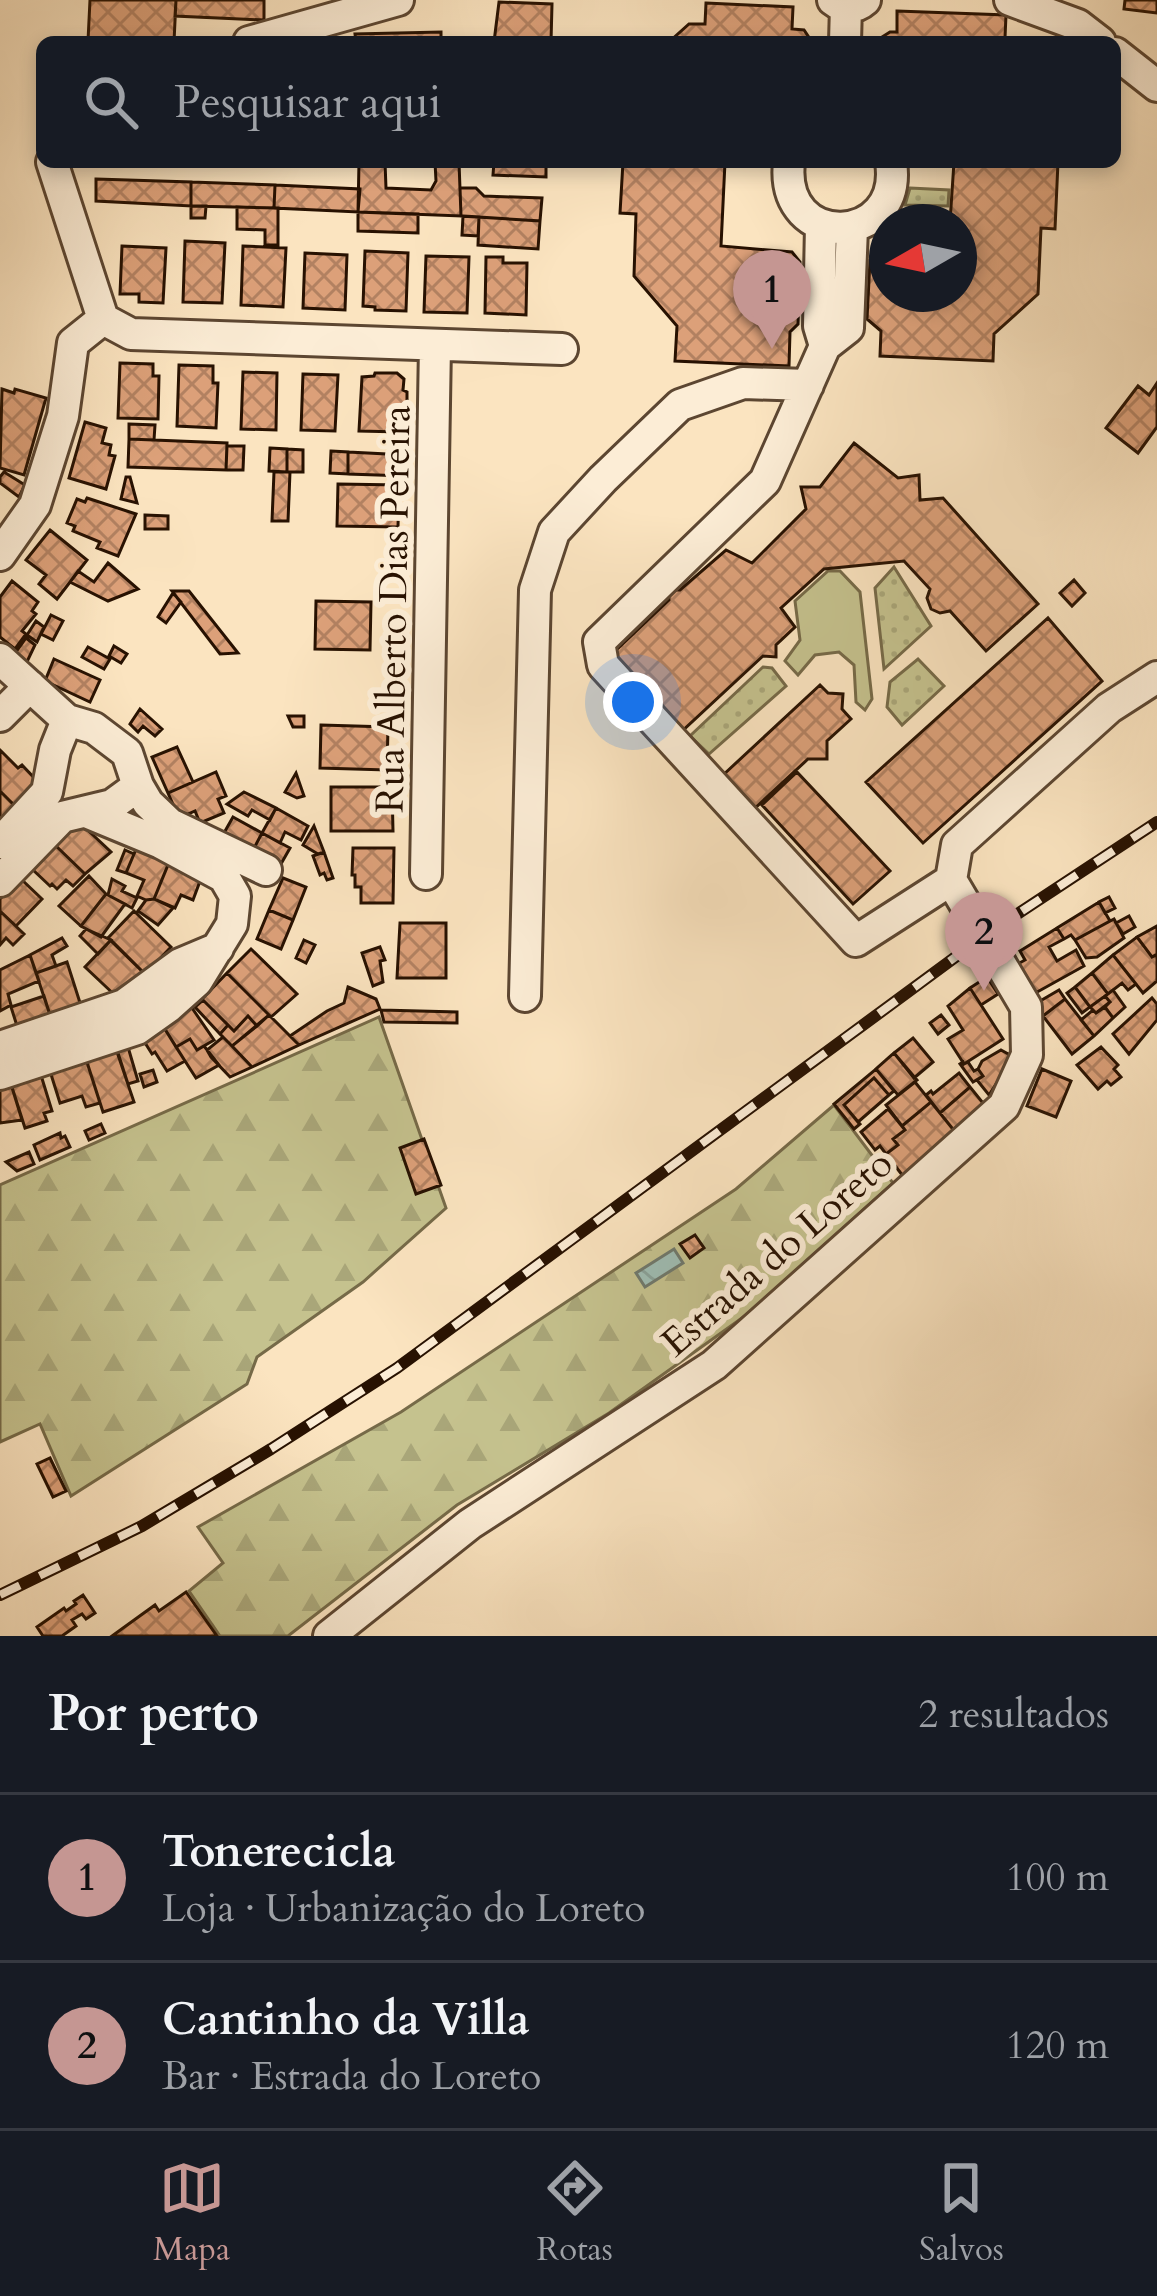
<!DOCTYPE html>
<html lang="pt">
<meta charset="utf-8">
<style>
body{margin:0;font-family:Cardo,serif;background:#20242c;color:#f1f3f6}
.compass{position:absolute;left:869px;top:204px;width:108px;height:108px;border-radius:50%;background:#171b24;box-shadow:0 6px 18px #0003;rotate:261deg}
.you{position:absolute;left:633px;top:702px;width:42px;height:42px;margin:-30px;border:9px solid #fff;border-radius:50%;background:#1a73e8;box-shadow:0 0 0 18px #1a73e833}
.badge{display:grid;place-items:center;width:78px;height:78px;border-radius:50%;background:#c59692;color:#111;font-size:39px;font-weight:700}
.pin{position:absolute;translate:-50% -99px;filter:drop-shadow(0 3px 6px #0008)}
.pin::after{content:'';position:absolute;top:63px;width:42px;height:36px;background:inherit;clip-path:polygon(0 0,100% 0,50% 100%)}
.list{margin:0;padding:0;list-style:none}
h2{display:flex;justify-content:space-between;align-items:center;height:156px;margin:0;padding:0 48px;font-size:51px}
h2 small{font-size:39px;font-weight:400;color:#9ea1a6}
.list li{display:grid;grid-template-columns:78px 1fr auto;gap:36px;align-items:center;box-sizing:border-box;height:168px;padding:0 48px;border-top:3px solid #363941}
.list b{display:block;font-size:45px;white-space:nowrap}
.list p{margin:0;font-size:39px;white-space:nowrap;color:#9ea1a6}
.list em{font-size:39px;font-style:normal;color:#9ea1a6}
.icon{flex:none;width:66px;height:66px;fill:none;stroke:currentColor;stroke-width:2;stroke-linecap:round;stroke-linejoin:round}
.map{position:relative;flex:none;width:1157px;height:1636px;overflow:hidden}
.search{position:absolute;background:#171b24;box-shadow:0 6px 18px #0003;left:36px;right:36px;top:36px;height:132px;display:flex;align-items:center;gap:30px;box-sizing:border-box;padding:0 42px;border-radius:18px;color:#9ea1a6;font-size:45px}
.sheet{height:492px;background:#171b24}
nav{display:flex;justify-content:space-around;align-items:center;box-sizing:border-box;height:168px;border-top:3px solid #363941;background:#171b24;font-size:33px;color:#9ea1a6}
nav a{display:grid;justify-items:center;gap:6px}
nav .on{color:#c59692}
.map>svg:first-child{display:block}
.grass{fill:url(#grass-dots);stroke:#766a48;stroke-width:3}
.forest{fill:url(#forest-firs);stroke:#766a48;stroke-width:3}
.green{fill:#c5c28e;stroke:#766a48;stroke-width:3}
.water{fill:url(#water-waves);stroke:#6f796d;stroke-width:3}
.building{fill:url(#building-cross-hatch);stroke:#271101;stroke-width:3}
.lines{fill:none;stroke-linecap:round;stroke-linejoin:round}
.street-casing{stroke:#5c4631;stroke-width:36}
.street{stroke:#fcedd6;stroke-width:30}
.rail-casing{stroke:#271101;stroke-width:12}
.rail{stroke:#fcedd6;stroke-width:8;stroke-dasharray:22;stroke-linecap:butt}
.labels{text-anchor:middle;stroke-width:12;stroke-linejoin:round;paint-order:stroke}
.street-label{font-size:39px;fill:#271101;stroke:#fcedd6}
</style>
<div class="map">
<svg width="1157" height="1636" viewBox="0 0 1157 1636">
<defs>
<pattern id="grass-dots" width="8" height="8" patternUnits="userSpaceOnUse" patternTransform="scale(3)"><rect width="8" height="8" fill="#c5c28e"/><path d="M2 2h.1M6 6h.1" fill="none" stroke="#a9a679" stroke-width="1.8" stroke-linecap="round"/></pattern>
<pattern id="forest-firs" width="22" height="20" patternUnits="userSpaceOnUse" patternTransform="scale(3)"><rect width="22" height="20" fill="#c5c28e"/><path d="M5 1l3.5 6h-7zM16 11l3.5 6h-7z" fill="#a9a679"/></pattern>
<pattern id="water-waves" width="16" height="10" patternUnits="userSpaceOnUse" patternTransform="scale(3)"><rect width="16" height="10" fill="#9fbeb5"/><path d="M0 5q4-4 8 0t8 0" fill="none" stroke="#89a29a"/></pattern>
<pattern id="building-cross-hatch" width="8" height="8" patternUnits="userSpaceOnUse" patternTransform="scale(3)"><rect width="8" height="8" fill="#dca079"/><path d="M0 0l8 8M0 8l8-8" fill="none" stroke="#b28161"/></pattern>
</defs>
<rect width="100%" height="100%" fill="#fbe4c0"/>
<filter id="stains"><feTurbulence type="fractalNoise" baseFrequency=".00167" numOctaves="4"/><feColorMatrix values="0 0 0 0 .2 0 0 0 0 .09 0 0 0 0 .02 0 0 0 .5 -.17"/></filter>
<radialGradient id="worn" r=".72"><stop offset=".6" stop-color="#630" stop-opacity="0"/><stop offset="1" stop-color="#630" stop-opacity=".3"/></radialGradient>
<path class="grass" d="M910,188L949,190L948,206L905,205Z
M894,567L931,626L884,669L875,588Z
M918,659L944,686L902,725L887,707L890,682Z
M763,667L772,668L786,686L709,754L690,736Z"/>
<path class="forest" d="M379,1017L446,1208L363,1282L257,1357L247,1384L71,1496L40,1424L0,1442V1185Z
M834,1105L893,1183L749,1313L609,1413L457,1505L288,1636H220L189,1591L223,1563L198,1527L401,1412L736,1189Z"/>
<path class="green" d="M828,571H840L860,592L872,699L865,710L856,702L854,665L839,652L815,655L798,675L785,661L800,640L795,601Z"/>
<path class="water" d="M674,1249L683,1263L645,1287L636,1273Z"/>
<path class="building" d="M90,0H176L174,42L88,41Z
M176,0H264V20L175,16Z
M1125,0H1157V13L1124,9Z
M499,2L552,4L551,42H494Z
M706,3L793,7L792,29L804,30L812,42H669L689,24H705Z
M897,11L1006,15L1005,38L1008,42H882V37L890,32H897Z
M441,32V42H356L355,34Z
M359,162H385L386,188L431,190L436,181L435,162H459L461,216L358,212Z
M494,162H546V177L493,175Z
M623,162H725L721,246L792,252L800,262L798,324L790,332L789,366L675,361L677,326L634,276L636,214L620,213Z
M954,162H1058L1055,229L1041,228L1038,294L994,334L993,361L880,356L881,331L867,319L870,260L880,248H887V294H959V222H950Z
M96,179L191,182V206L96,201Z
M191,182L275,185L274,208L191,206Z
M275,185L360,189L358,212L274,208Z
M460,188H476L484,196L542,198L540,221L461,216Z
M191,206H206L205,218H191Z
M237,207L278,208V245H265V230L237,229Z
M358,212L418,214V233L358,231Z
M463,216L479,217L478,236L462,235Z
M479,217L540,221L538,249L478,245Z
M185,241L225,243L222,303L183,302Z
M122,246L166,248L163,303L139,302V294H120Z
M243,246L286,248L283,307L241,305Z
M365,251L408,253L406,311L375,310V307L363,306Z
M305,253L347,255L345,310L303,308Z
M426,256L469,257L467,313L424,312Z
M486,257H503V263H527L526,315L485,313Z
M120,363L153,364V376H159L158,419L118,418Z
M179,365L213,366V383H218L216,428L177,426Z
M243,372L277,373L276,430L241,429Z
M375,373H397L404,379L403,390L407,392V409L402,411L401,432L359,431L362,377L374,376Z
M303,374L338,375L335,431L301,430Z
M1157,383V427L1138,453L1106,428L1138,386L1149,395Z
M2,389L14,393L15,389L46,398L24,475L0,468Z
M85,422L106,428L102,443L111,445L109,455L115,456L106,489L69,478Z
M129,424L155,425L154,440L129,439Z
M129,439L227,443L226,470L128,467Z
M854,443L898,478L919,475L920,500L943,498L1038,604L986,651L950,611L940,613L931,609L927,598L930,589L904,561L824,569L781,608L795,627L776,645V657L763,656L681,732L611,655L669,600L668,590H680L726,550L752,563L806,509L801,487H820Z
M227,446H244L243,470H226Z
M270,448L287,449V472L269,471Z
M287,449L303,450V472H287Z
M331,451L348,452V474L330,473Z
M348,452L406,455V476L348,474Z
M4,472L25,485L19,497L0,483V477Z
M274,472H290L288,521H272Z
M126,477H130L137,503L121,499Z
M338,484L399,485L398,527L337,526Z
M87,498L136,514L118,556L97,548L100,542L73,531L75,526L67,523L77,499L85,502Z
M145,515L168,516V529H145Z
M50,530L87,560L57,599L39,584L46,575L26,560Z
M108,563L138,589L108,601L70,582L78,571L94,582Z
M1074,580L1085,593L1072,606L1060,593Z
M12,581L38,602L32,611L36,614L22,631L26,634L15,649L0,637V597Z
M172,591H189L238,653L220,654Z
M173,593L181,602L166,623L158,617Z
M316,601L371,602L370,650L315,649Z
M51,615L63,621L53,640L41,634Z
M1048,618L1102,681L923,843L866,782Z
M36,621L44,627L37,642L27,635Z
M26,638L35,645L24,668L11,659Z
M114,646L127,654L121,663L109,656Z
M88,647L110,659L104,669L82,657Z
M54,659L100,680L90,702L45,681Z
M820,685L828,693L843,694L842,709L851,719L827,741V759H808L753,810L722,776Z
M140,709L162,729L155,736L143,726L138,732L130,724Z
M288,716H304V727H293Z
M321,725L388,727L387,770L320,768Z
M177,747L193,782L168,793L152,757Z
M0,750L18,768L22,765L40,784L17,808L0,791Z
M216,772L226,796L218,799L224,813L200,823L195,811L179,818L168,793Z
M797,772L890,871L853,904L762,805Z
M296,773L304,796L297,798L285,792Z
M331,787H392L393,831H331Z
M0,791L17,808L0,825Z
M244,792L276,808L270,820L252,810L248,816L227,804Z
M276,808L308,826L301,840L285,832L280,843L262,833Z
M233,817L262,833L250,856L220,840Z
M78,821L111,852L85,874L55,845Z
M314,826L324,852L318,854L303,845Z
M262,833L290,848L277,871L250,856Z
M55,845L85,874L73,886L66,880L57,889L52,884L50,886L32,869Z
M137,847L170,860L154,899L146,900L137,896L144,880L126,873Z
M353,848H394L393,903H361V887H355V875H352Z
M125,850L134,854L126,873L117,870Z
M324,852L333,878L327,880L324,873L320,875L313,856Z
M170,860L203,873L193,900L181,895L175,908L154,899Z
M89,876L106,894L81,926L59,906Z
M20,878L42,899L16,926L0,911V899Z
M283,878L306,887L293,920L269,910Z
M112,879L125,886L122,891L137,898L132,908L108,895Z
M106,894L125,904L101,937L81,926Z
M1109,897L1115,908L1105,913L1099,902Z
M154,899L173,908L158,925L138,911L146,900Z
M1099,902L1110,921L1075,940L1071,935L1064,939L1057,928Z
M269,910L293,920L281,949L257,939Z
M0,911L24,934L13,945L6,938L0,945Z
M134,911L171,947L145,974L108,938Z
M1129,916L1135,927L1123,934L1116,923Z
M1114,919L1124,938L1097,957L1086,958L1075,940Z
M400,923H446V978H397Z
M1157,926V954L1152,957L1137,937Z
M1057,928L1064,939L1049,947L1057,961L1076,950L1084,966L1030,996L1014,966L1025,960L1020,951Z
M86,929L111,940L98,954L80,936Z
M1137,937L1152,957L1157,955V981L1143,993L1113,955Z
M62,938L67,946L52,955L56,966L36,973L30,955Z
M111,940L145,974L120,1000L85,967Z
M304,940L315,945L306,963L296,958Z
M380,947L385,960L380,961L383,982L373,986L362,953Z
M251,949L297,994L271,1017L227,973Z
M30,955L39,981L8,994L11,1005L0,1011V970Z
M1113,955L1136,984L1128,990L1122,983L1108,994L1092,973Z
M67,962L82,1009L51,1018L36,973Z
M227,973L269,1015L257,1026L248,1016L234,1031L202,999Z
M1092,973L1108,994L1090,1007L1075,987Z
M987,977L998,994L981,1005L970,988Z
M348,987L376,999L380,1009L299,1045L290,1036L327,1011L344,1003Z
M1075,987L1090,1007L1082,1013L1067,993Z
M970,988L1003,1039L964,1064L948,1039L963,1030L948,1006Z
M1059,990L1065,999L1043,1016L1035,1004Z
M1113,990L1125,1007L1113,1018L1105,1007L1110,1002L1105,996Z
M44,996L51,1018L18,1029L11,1007Z
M1105,996L1110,1002L1096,1013L1090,1007Z
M1152,998L1157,1004V1020L1129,1054L1113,1034Z
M1065,999L1094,1036L1072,1054L1043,1016Z
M203,1000L228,1025L220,1034L195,1007Z
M1105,1007L1113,1018L1094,1036L1081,1020L1093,1010L1096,1013Z
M192,1008L214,1040L197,1050L190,1039L176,1047L163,1026Z
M381,1010L457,1012V1023L384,1022Z
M269,1015L299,1045L252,1067L232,1046Z
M941,1015L949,1025L938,1034L930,1023Z
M248,1016L257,1026L232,1046L220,1034L228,1025L234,1031Z
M163,1026L185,1061L167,1071L155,1052L152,1054L142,1038Z
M223,1037L232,1046L252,1067L230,1077L211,1057L207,1050Z
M913,1038L933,1062L914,1078L894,1053Z
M190,1039L197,1050L204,1046L219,1065L196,1078L176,1047Z
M115,1046L134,1102L103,1112L85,1056Z
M128,1047L138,1081L128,1084L117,1050Z
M1101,1047L1118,1065L1114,1069L1121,1077L1111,1085L1107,1081L1098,1089L1077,1065Z
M1001,1050L1010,1055L1005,1070L989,1095L977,1080L983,1076L978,1069L982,1061Z
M894,1053L917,1080L898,1095L876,1069Z
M85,1056L100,1103L86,1107L82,1096L60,1103L49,1068Z
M963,1062L964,1064L968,1062L974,1071L978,1069L983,1076L973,1082L960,1064Z
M876,1069L894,1091L889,1095L874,1078L844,1105L860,1124L854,1129L834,1104Z
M1042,1069L1071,1081L1056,1117L1027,1106Z
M153,1070L157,1082L144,1087L140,1074Z
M40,1072L52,1111L44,1113L47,1121L25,1128L10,1081Z
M959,1073L970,1087L940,1113L926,1095L931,1091L933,1094Z
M874,1078L889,1095L858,1122L844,1105Z
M10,1081L22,1120L0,1123V1085Z
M915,1082L931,1102L902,1126L886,1105Z
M970,1087L983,1103L967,1125L956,1133L940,1113Z
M931,1102L956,1133L903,1176L886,1154L898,1145L893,1139L905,1130L902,1126Z
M888,1109L905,1130L893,1139L898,1145L886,1154L880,1146L875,1150L861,1132Z
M101,1124L105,1133L89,1140L85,1131Z
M60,1133L61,1138L65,1136L70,1147L40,1160L34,1145Z
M424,1139L441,1185L416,1194L400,1148Z
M29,1152L34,1164L17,1171L6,1162Z
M695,1235L704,1248L690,1258L680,1244Z
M50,1458L66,1491L53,1497L37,1464Z
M186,1592L217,1636H112L155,1605L159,1611Z
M83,1595L95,1613L86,1619L82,1614L72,1620L76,1626L62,1636H43L37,1627L64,1608L66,1611L76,1604L74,1601Z"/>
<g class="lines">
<defs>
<path id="street" d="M833,0C843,8 855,9 865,0
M1010,0L1078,25L1100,42
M249,42L398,0
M845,42L846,6
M1115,53L1157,86
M52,162L103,319L131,334L562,349
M789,162C779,252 904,247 891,162
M821,225L819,326L825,346
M852,228L848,328L825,346L765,481L599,642L603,665L856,941L951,880L957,845L1109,708L1157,677
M0,555L35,505L63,416L73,343L103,319
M0,659L67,720L94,728L127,753L138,786L148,803L170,824L266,870
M0,716L30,686
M0,843L47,792L55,750L67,720
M426,874L435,345
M0,881L62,817L112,805L138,786
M525,996L535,590L554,532L603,479L680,405L743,383L808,385
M0,1047L124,1005L180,964L218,948
M0,1074L137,1029L168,1007L197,981L232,924L235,896L224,877L161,843L86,812
M329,1636L470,1524L714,1365L1004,1106L1027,1055L1026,1007L951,880"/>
</defs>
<use href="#street" class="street-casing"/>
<use href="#street" class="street"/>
<defs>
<path id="rail" d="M0,1595L142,1526L271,1449L397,1368L984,936L1157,822"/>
</defs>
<use href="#rail" class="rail-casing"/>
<use href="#rail" class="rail"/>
</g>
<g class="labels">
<g class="street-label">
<text transform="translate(392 609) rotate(-89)" y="14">Rua Alberto Dias Pereira</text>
<text transform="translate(776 1252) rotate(-41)" y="14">Estrada do Loreto</text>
</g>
</g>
<rect width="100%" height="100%" filter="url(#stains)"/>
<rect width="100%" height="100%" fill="url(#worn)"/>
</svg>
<svg class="compass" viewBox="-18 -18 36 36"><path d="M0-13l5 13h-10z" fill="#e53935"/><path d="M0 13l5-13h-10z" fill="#9ea1a6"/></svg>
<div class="you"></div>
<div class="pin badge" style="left:772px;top:349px">1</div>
<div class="pin badge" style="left:984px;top:991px">2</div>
<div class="search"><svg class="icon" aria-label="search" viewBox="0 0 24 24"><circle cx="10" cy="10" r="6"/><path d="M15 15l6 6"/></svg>Pesquisar aqui</div>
</div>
<section class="sheet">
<h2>Por perto<small>2 resultados</small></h2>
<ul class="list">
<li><span class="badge">1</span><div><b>Tonerecicla</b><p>Loja · Urbanização do Loreto</p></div><em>100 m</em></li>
<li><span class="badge">2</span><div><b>Cantinho da Villa</b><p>Bar · Estrada do Loreto</p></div><em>120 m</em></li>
</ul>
</section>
<nav>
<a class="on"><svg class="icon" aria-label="map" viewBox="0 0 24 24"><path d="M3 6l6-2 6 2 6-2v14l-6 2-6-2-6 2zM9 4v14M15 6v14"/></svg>Mapa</a>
<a><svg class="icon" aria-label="directions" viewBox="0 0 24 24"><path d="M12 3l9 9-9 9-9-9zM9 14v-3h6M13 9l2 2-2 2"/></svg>Rotas</a>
<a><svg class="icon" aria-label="saved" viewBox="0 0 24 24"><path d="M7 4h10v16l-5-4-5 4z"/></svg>Salvos</a>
</nav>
